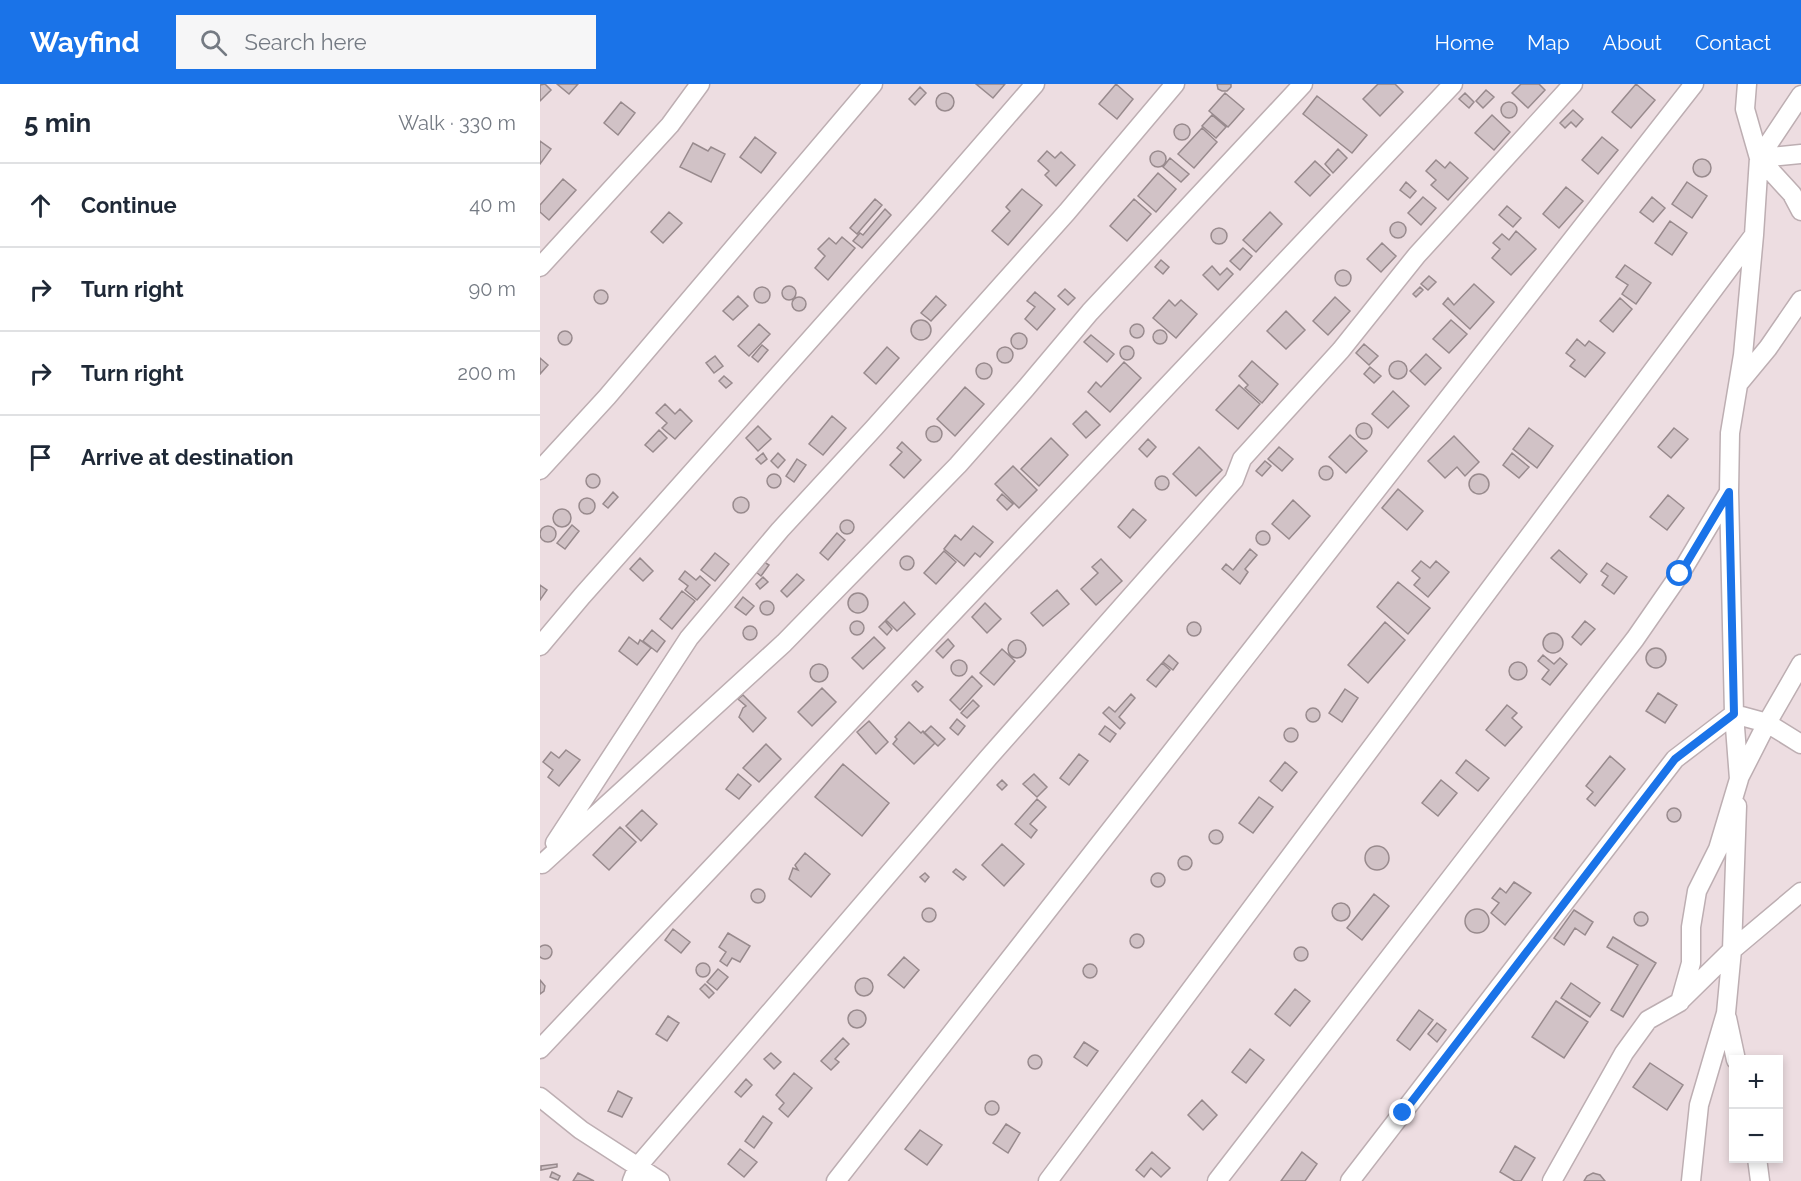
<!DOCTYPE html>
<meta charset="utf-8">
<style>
body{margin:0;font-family:Raleway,sans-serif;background:#f6f6f7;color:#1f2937}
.controls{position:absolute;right:18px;bottom:18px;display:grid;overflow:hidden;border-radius:0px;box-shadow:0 3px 9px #0003}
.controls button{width:54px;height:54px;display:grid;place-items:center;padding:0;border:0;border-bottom:2px solid #e0e1e3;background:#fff;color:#1f2937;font:30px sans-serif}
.stop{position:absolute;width:18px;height:18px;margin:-14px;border:4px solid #1a73e8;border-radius:50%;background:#fff}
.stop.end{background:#1a73e8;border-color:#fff;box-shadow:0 2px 6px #0008}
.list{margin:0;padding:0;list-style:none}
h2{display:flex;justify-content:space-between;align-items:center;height:78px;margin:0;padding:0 24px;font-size:26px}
h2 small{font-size:20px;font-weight:400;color:#747a83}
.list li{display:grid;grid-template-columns:39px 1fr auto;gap:18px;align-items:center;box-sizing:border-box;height:84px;padding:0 24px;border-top:2px solid #e0e1e3}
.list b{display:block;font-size:22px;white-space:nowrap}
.list em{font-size:20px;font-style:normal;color:#747a83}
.icon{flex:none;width:33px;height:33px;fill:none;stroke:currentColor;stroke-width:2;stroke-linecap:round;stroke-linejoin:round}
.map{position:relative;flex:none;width:1261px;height:1097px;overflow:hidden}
header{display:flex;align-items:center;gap:36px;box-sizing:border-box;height:84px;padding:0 30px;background:#1a73e8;color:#fff}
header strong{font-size:28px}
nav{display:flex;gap:33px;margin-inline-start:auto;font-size:21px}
.search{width:420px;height:54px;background:#f6f6f7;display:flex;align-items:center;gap:15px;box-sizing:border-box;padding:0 21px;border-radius:0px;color:#747a83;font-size:22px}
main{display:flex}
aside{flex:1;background:#fff}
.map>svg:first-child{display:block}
.building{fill:#d1c2c6;stroke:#988a8d;stroke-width:1.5}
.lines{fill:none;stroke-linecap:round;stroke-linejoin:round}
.minor-casing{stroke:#bdaeb2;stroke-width:21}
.minor{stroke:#fff;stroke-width:18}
.route{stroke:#1a73e8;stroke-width:8}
</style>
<header>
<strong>Wayfind</strong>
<div class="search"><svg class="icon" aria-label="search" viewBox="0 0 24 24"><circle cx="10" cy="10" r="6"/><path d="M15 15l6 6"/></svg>Search here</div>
<nav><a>Home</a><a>Map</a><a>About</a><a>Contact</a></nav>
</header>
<main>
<aside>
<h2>5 min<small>Walk · 330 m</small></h2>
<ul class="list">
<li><svg class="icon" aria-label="ahead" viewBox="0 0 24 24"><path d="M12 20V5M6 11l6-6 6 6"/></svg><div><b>Continue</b></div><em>40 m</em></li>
<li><svg class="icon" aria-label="right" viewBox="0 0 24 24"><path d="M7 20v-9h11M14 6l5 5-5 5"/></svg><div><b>Turn right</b></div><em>90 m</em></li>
<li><svg class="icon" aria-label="right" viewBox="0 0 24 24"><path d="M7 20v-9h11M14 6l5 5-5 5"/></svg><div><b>Turn right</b></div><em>200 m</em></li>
<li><svg class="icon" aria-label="arrive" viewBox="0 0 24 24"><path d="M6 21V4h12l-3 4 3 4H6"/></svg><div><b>Arrive at destination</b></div></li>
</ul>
</aside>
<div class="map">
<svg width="1261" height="1097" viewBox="0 0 1261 1097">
<rect width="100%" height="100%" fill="#eddde1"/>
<path class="building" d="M5,0L11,6L0,17V1Z
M17,0H38L29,10Z
M436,0H465L453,14Z
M576,0L593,15L577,35L559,20Z
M677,0H691V3L687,7H682L678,5Z
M838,0H855L863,8L840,32L823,15Z
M981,0H999L1005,6L988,24L972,9Z
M1096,0L1115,16L1091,44L1072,28Z
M380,3L386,9L375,21L369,15Z
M946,6L954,13L943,24L936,17Z
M685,9L704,25L688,43L669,27Z
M925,9L934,18L929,24L919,15Z
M396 18a9 9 0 1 1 18 0a9 9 0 1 1-18 0Z
M777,12L827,51L812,69L763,30Z
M81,18L95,29L78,51L64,39Z
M961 26a8 8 0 1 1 16 0a8 8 0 1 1-16 0Z
M1033,26L1043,35L1036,43L1031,38L1025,44L1020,39Z
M672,31L686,43L676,54L662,42Z
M952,31L970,48L954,66L935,49Z
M634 48a8 8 0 1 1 16 0a8 8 0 1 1-16 0Z
M662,44L677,58L654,84L638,70Z
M215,53L236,69L221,89L200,73Z
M1062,53L1078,66L1058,90L1042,76Z
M0,57L11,65L0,80Z
M153,59L168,67L171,63L185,70L171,98L140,83Z
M798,65L807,74L793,89L785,80Z
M507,67L515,74L521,68L535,81L516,102L505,91L509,87L498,77Z
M610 75a8 8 0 1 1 16 0a8 8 0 1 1-16 0Z
M630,74L649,90L641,98L623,83Z
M1153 84a9 9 0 1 1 18 0a9 9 0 1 1-18 0Z
M896,76L905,84L910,78L928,94L908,116L891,101L896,96L886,87Z
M775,77L790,91L770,112L755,98Z
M618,89L636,105L616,128L598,112Z
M23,95L36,106L9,136L0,128V121Z
M866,98L876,107L870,114L860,106Z
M1147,98L1167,112L1152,134L1132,120Z
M1026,103L1043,117L1019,144L1003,130Z
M482,105L502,121L468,161L452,147L470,127L466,123Z
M883,113L896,124L881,141L868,129Z
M1112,113L1125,124L1113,138L1100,128Z
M335,115L342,121L317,150L310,144Z
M594,115L611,130L587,157L570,142Z
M967,122L981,134L973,143L959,131Z
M345,125L351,131L322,164L313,157L320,149L323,151Z
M129,128L142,139L123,159L111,148Z
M730,128L742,140L716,168L703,156Z
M1130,137L1147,149L1132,171L1115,159Z
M850 146a8 8 0 1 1 16 0a8 8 0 1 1-16 0Z
M671 152a8 8 0 1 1 16 0a8 8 0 1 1-16 0Z
M976,147L996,165L971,191L952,174L960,165L953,159L962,150L969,156Z
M302,153L315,164L288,196L275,184L285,172L278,165L289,154L296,160Z
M842,159L856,172L841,188L827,175Z
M703,164L712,172L700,186L690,177Z
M621,176L629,183L623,190L615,183Z
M1085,181L1111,199L1096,220L1082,210L1088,201L1076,193Z
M672,182L680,191L687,184L693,190L678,206L663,191Z
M795 194a8 8 0 1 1 16 0a8 8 0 1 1-16 0Z
M889,192L896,198L888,206L881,200Z
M934,200L954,218L930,245L903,220L908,214L914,221Z
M242 209a7 7 0 1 1 14 0a7 7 0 1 1-14 0Z
M214 211a8 8 0 1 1 16 0a8 8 0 1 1-16 0Z
M880,203L883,206L876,213L873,210Z
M525,205L535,214L528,221L518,212Z
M54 213a7 7 0 1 1 14 0a7 7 0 1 1-14 0Z
M495,208L515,225L497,246L485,235L495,223L487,217Z
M198,212L208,222L193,236L183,227Z
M396,212L406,221L391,237L381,229Z
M795,213L810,227L788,251L773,237Z
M252 220a7 7 0 1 1 14 0a7 7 0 1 1-14 0Z
M1080,214L1092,225L1073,248L1060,237Z
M629,216L635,222L641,216L657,230L636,254L613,234Z
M746,227L765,246L746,265L727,247Z
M371 246a10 10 0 1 1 20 0a10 10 0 1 1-20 0Z
M911,236L927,250L909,269L893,255Z
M219,240L230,250L209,272L198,262Z
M590 247a7 7 0 1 1 14 0a7 7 0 1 1-14 0Z
M613 253a7 7 0 1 1 14 0a7 7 0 1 1-14 0Z
M18 254a7 7 0 1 1 14 0a7 7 0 1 1-14 0Z
M471 257a8 8 0 1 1 16 0a8 8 0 1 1-16 0Z
M551,251L574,270L567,278L544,258Z
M1037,255L1045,262L1049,257L1065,269L1045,293L1030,282L1035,276L1026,269Z
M824,260L838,272L829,281L816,269Z
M222,261L228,266L218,278L212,273Z
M580 269a7 7 0 1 1 14 0a7 7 0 1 1-14 0Z
M457 271a8 8 0 1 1 16 0a8 8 0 1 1-16 0Z
M347,263L359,274L336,300L324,289Z
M886,270L901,284L885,301L870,287Z
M175,272L183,282L174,289L166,279Z
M0,274L8,281L0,290Z
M849 286a9 9 0 1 1 18 0a9 9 0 1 1-18 0Z
M712,277L738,300L722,319L705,304L708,301L699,292Z
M584,278L601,294L570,328L548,308L556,298L561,303Z
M436 287a8 8 0 1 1 16 0a8 8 0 1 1-16 0Z
M830,283L841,292L834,299L824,290Z
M184,292L192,299L186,304L179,297Z
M699,301L720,320L698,345L676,326Z
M425,303L444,320L415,352L397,335Z
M853,307L869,322L848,344L832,330Z
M125,320L135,330L140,325L152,337L135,355L122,344L127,339L116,329Z
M546,327L560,341L546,354L533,340Z
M292,332L306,344L283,371L269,360Z
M816 347a8 8 0 1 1 16 0a8 8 0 1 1-16 0Z
M218,342L231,355L218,367L206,354Z
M386 350a8 8 0 1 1 16 0a8 8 0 1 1-16 0Z
M989,344L1013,362L997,384L973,365Z
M1134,344L1148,355L1131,374L1118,363Z
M119,346L127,354L113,368L105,361Z
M810,351L827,367L806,389L789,373Z
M914,352L939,378L925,392L917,383L905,394L888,377Z
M511,354L528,371L499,402L481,385Z
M608,355L616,363L607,373L599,365Z
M362,358L381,376L364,394L350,381L362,368L357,364Z
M659,363L682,386L656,412L633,390Z
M739,363L753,375L742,387L728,375Z
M223,369L227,375L221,380L216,375Z
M238,369L245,376L238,384L231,377Z
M972,369L989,383L979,394L963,381Z
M257,375L266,381L254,398L246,392Z
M725,377L731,382L722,392L716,387Z
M473,382L497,406L479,424L455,400Z
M779 389a7 7 0 1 1 14 0a7 7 0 1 1-14 0Z
M46 397a7 7 0 1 1 14 0a7 7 0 1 1-14 0Z
M227 397a7 7 0 1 1 14 0a7 7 0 1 1-14 0Z
M929 400a10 10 0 1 1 20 0a10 10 0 1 1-20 0Z
M615 399a7 7 0 1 1 14 0a7 7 0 1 1-14 0Z
M858,405L883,427L867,446L842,424Z
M73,408L78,413L68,424L63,420Z
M462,410L473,420L467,426L457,416Z
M1128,411L1144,424L1127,446L1110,433Z
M193 421a8 8 0 1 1 16 0a8 8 0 1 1-16 0Z
M39 422a8 8 0 1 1 16 0a8 8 0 1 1-16 0Z
M753,416L770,432L749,455L732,440Z
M593,425L606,436L590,454L578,443Z
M13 434a9 9 0 1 1 18 0a9 9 0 1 1-18 0Z
M300 443a7 7 0 1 1 14 0a7 7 0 1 1-14 0Z
M32,441L39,447L25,465L17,459Z
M433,442L453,458L440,473L435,469L424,482L404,465L415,451L421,456Z
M0 450a8 8 0 1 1 16 0a8 8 0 1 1-16 0Z
M716 454a7 7 0 1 1 14 0a7 7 0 1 1-14 0Z
M297,449L305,456L288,476L280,469Z
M710,465L717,471L705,485L708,488L700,500L682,485L686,480L693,486Z
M1019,466L1047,490L1040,499L1011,474Z
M404,467L416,478L396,500L384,489Z
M175,469L189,480L175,497L161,486Z
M360 479a7 7 0 1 1 14 0a7 7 0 1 1-14 0Z
M100,474L113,487L103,497L90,485Z
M561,475L582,497L556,521L541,505L558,489L552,483Z
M881,477L890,484L896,477L909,488L888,513L874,501L880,494L872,487Z
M224,478L229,481L221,492L216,488Z
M1067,479L1087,493L1074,510L1062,501L1068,492L1061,487Z
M145,487L156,496L160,492L170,501L157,516L145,506L148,502L139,495Z
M257,490L264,496L247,513L241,507Z
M223,493L228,498L220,505L216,500Z
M858,498L890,524L868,550L837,523Z
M0,501L7,506L0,516Z
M517,506L529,520L503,542L491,529Z
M142,507L155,517L132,545L120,535Z
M308 519a10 10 0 1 1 20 0a10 10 0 1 1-20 0Z
M203,513L214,522L206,531L195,523Z
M220 524a7 7 0 1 1 14 0a7 7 0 1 1-14 0Z
M364,518L375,530L357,547L346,536Z
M445,519L461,535L447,549L432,533Z
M345,537L352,545L347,551L339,543Z
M1045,537L1055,545L1041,561L1032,553Z
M310 544a7 7 0 1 1 14 0a7 7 0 1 1-14 0Z
M845,538L865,556L828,599L808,581Z
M647 545a7 7 0 1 1 14 0a7 7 0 1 1-14 0Z
M203 549a7 7 0 1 1 14 0a7 7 0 1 1-14 0Z
M112,546L125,557L117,568L103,557Z
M1003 559a10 10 0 1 1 20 0a10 10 0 1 1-20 0Z
M89,553L98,560L100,556L111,564L97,581L79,567Z
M334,553L345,564L323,585L312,574Z
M408,555L414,562L403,574L396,567Z
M468 565a9 9 0 1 1 18 0a9 9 0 1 1-18 0Z
M1106 574a10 10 0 1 1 20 0a10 10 0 1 1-20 0Z
M462,565L475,577L454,601L440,589Z
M629,571L638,579L633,586L623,578Z
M1003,571L1014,580L1020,574L1027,580L1010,601L1002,595L1009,586L998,577Z
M411 584a8 8 0 1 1 16 0a8 8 0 1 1-16 0Z
M969 587a9 9 0 1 1 18 0a9 9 0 1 1-18 0Z
M622,579L630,586L616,603L607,596Z
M270 589a9 9 0 1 1 18 0a9 9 0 1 1-18 0Z
M432,592L442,602L420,626L410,616Z
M376,597L383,603L378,608L372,601Z
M282,604L296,618L272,642L258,628Z
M805,605L818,614L802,638L789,629Z
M1118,609L1137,621L1125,639L1106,627Z
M591,610L595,614L579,633L585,639L580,645L563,629L569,623L575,628Z
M203,611L226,634L213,648L199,633L203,624L206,622L198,615Z
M433,616L439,622L427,634L421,629Z
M967,621L977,629L972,634L982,643L965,662L946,646Z
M766 631a7 7 0 1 1 14 0a7 7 0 1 1-14 0Z
M417,635L425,642L418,651L410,644Z
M329,637L348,658L336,670L317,648Z
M369,638L381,649L383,647L395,659L374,680L353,660L357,655L355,653Z
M391,642L405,655L398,662L384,649Z
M565,642L576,650L570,658L559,650Z
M744 651a7 7 0 1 1 14 0a7 7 0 1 1-14 0Z
M226,660L241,675L219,698L203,684Z
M26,666L40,676L19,702L8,693L13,686L3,678L11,668L19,674Z
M539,670L548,677L529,701L520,694Z
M1070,672L1085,685L1055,722L1047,715L1053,708L1046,702Z
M926,676L949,694L938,707L916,689Z
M745,678L757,688L742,707L730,697Z
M303,680L349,719L322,752L275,713Z
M198,690L211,701L199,715L186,705Z
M494,690L507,703L497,713L483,700Z
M462,696L467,701L462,706L457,701Z
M901,696L917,709L898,732L882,719Z
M719,713L733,723L713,749L699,739Z
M497,715L506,723L490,740L497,746L491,754L475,740Z
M1127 731a7 7 0 1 1 14 0a7 7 0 1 1-14 0Z
M102,726L117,740L101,757L86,742Z
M80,743L96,758L69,786L53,771Z
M669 753a7 7 0 1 1 14 0a7 7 0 1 1-14 0Z
M462,760L484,780L464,802L442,781Z
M825 774a12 12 0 1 1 24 0a12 12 0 1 1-24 0Z
M265,769L290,790L271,813L249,795L253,784L258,786L255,781Z
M638 779a7 7 0 1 1 14 0a7 7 0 1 1-14 0Z
M416,785L426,793L423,796L413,788Z
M611 796a7 7 0 1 1 14 0a7 7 0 1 1-14 0Z
M385,789L389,793L385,798L380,793Z
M974,798L991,809L965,841L951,829L959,819L952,814L960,804L966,809Z
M211 812a7 7 0 1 1 14 0a7 7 0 1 1-14 0Z
M834,810L849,822L822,856L807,844Z
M792 828a9 9 0 1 1 18 0a9 9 0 1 1-18 0Z
M382 831a7 7 0 1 1 14 0a7 7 0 1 1-14 0Z
M925 837a12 12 0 1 1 24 0a12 12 0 1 1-24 0Z
M1034,826L1053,838L1045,851L1035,844L1024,861L1014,854Z
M1094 835a7 7 0 1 1 14 0a7 7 0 1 1-14 0Z
M133,845L150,858L141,869L125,856Z
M188,849L210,862L200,878L192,874L187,882L180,877L186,868L179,863Z
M590 857a7 7 0 1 1 14 0a7 7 0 1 1-14 0Z
M1073,853L1116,879L1083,933L1071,926L1098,881L1067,863Z
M-2 868a7 7 0 1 1 14 0a7 7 0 1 1-14 0Z
M754 870a7 7 0 1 1 14 0a7 7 0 1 1-14 0Z
M364,873L379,886L364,904L348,891Z
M156 886a7 7 0 1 1 14 0a7 7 0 1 1-14 0Z
M543 887a7 7 0 1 1 14 0a7 7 0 1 1-14 0Z
M178,885L188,893L177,906L167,898Z
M315 903a9 9 0 1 1 18 0a9 9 0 1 1-18 0Z
M0,896L5,902L4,907L0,910Z
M1031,899L1060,919L1050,933L1021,914Z
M165,900L174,909L169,914L160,905Z
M755,905L770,917L750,942L735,930Z
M1016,917L1048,938L1024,974L992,953Z
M879,926L893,936L870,966L857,956Z
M308 935a9 9 0 1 1 18 0a9 9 0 1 1-18 0Z
M128,932L139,939L127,957L116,950Z
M897,939L906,946L897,958L888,950Z
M303,954L309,960L295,975L299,978L291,986L281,977Z
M544,958L558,967L547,982L534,973Z
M710,965L724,976L706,999L692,988Z
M231,969L241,978L234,985L224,975Z
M488 978a7 7 0 1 1 14 0a7 7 0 1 1-14 0Z
M1110,979L1143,1001L1127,1026L1093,1003Z
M254,989L272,1004L248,1033L239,1025L244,1019L236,1011Z
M206,995L212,1001L201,1013L195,1008Z
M78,1007L92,1014L82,1033L68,1027Z
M662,1016L677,1031L663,1046L648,1031Z
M445 1024a7 7 0 1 1 14 0a7 7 0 1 1-14 0Z
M223,1032L232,1039L214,1064L205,1057Z
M466,1040L480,1049L468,1069L453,1059Z
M380,1046L402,1061L387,1081L365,1065Z
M975,1062L995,1074L981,1097H975L960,1088Z
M200,1065L217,1078L204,1093L188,1080Z
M612,1068L630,1084L621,1093L611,1084L604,1093L596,1086Z
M762,1068L777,1080L765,1097H741Z
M17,1080V1083L1,1086V1082Z
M12,1088L20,1092L18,1096L10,1093Z
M38,1089L54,1097H33Z
M1053,1089L1060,1091L1065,1097H1044L1047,1092Z"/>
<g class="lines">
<defs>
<path id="minor" d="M1261,11L1219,74L1252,110L1261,127
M1219,74L1261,70
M0,183L130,41L160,0
M1199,299L1228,264L1261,216
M0,386L67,313L333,0
M0,562L42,512L389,122L495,0
M1199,694L1227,639L1261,580
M15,759L149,554L240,446L334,344L527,128L635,0
M2,780L244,559L418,381L486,304L550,228L763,0
M1140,917L1192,866L1261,808
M1187,934L1196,976
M0,965L913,0
M0,1013L41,1046L120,1097
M1217,1074L1220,1097
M92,1097L98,1082L449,673L694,396L702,375L801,266L877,171L1033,0
M296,1097L1154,0
M508,1097L1214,151
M677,1097L1095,555L1140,490L1189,408
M810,1097L1135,675L1194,630L1227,639L1261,660
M1012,1097L1084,969L1108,936L1140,918L1151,879V843L1157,807L1178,765L1199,695L1194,630L1189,408L1190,349L1203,271L1214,151L1219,74L1205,25L1207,0
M1151,1097L1159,1021L1186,929L1192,866L1197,722"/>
</defs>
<use href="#minor" class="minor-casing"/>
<use href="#minor" class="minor"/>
</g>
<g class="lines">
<path class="route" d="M863,1029L1135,675L1194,630L1189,408L1140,490"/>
</g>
</svg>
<div class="controls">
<button>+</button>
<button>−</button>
</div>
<div class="stop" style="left:1140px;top:490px"></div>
<div class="stop end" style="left:863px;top:1029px"></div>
</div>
</main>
